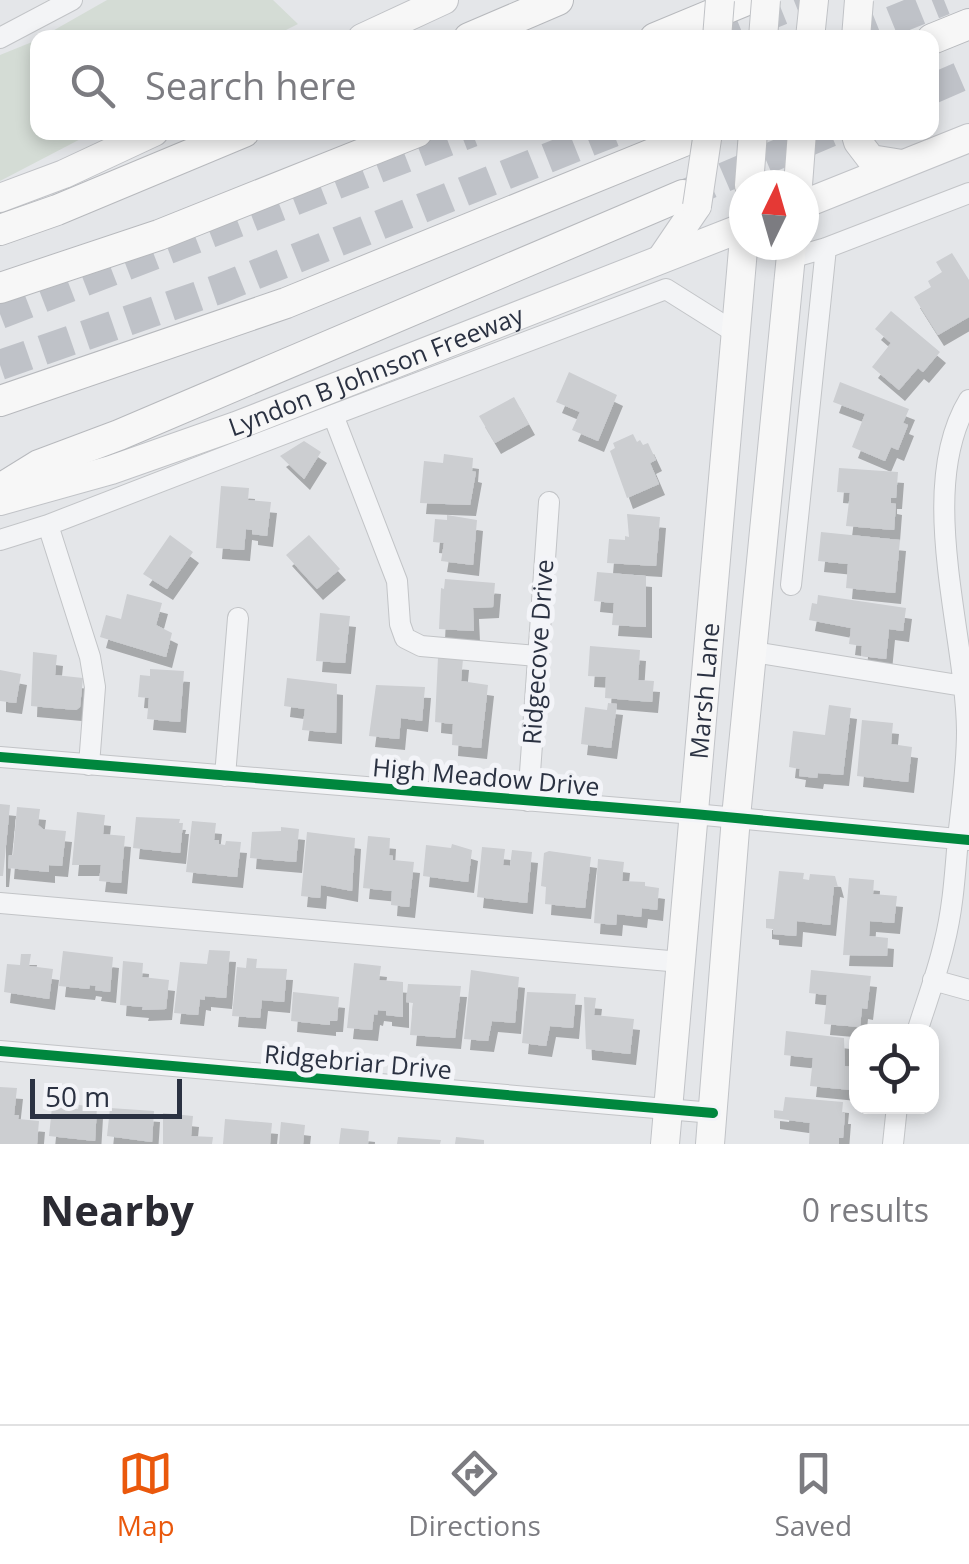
<!DOCTYPE html>
<style>
body{margin:0;font-family:"Open Sans",sans-serif;background:#f2f2f3;color:#2b2b33}
.controls{position:absolute;right:30px;bottom:30px;display:grid;overflow:hidden;border-radius:20px;box-shadow:0 5px 15px #0003}
.controls button{width:90px;height:90px;display:grid;place-items:center;padding:0;border:0;border-bottom:2px solid #e1e1e2;background:#fff;color:#2b2b33;font:50px sans-serif}
.compass{position:absolute;left:729px;top:170px;width:90px;height:90px;border-radius:50%;background:#fff;box-shadow:0 5px 15px #0003;rotate:5deg}
.scale{position:absolute;left:30px;bottom:25px;width:152px;box-sizing:border-box;padding-left:10px;border:5px solid #2b3242;border-top:0;font-size:28px;line-height:35px;white-space:nowrap;color:#2b3242;-webkit-text-stroke:8px #f3f4f8;paint-order:stroke}
.list{margin:0;padding:0;list-style:none}
h2{display:flex;justify-content:space-between;align-items:center;height:130px;margin:0;padding:0 40px;font-size:42px}
h2 small{font-size:32px;font-weight:400;color:#7c7c81}
.icon{flex:none;width:55px;height:55px;fill:none;stroke:currentColor;stroke-width:2;stroke-linecap:round;stroke-linejoin:round}
.map{position:relative;flex:none;width:969px;height:1144px;overflow:hidden}
.search{position:absolute;background:#fff;box-shadow:0 5px 15px #0003;left:30px;right:30px;top:30px;height:110px;display:flex;align-items:center;gap:25px;box-sizing:border-box;padding:0 35px;border-radius:20px;color:#7c7c81;font-size:38px}
.sheet{height:280px;background:#fff}
nav{display:flex;justify-content:space-around;align-items:center;box-sizing:border-box;height:140px;border-top:2px solid #e1e1e2;background:#fff;font-size:28px;color:#7c7c81}
nav a{display:grid;justify-items:center;gap:5px}
nav .on{color:#ea580c}
.map>svg:first-child{display:block}
.green{fill:#d4dcd5}
.building{fill:#ccced1;filter:url(#shadow)}
.lines{fill:none;stroke-linecap:round;stroke-linejoin:round}
.highway-tunnel{stroke:#bfc2c8;stroke-width:30;stroke-dasharray:30 15;stroke-linecap:butt}
.minor-casing{stroke:#c2c4c7;stroke-width:22}
.major-casing{stroke:#c1c3c7;stroke-width:30}
.highway-casing{stroke:#b7b9bd;stroke-width:32}
.minor{stroke:#f3f4f6;stroke-width:20}
.major{stroke:#f7f7f7;stroke-width:28}
.highway{stroke:#f7f7f7;stroke-width:30}
.major-bridge-casing{stroke:#c1c3c7;stroke-width:30;stroke-linecap:butt}
.major-bridge{stroke:#f7f7f7;stroke-width:28}
.cycleway-casing{stroke:#f3f4f8;stroke-width:16}
.cycleway{stroke:#00873e;stroke-width:10}
.labels{text-anchor:middle;stroke-width:10;stroke-linejoin:round;paint-order:stroke}
.street-label{font-size:25px;fill:#2b3242;stroke:#f3f4f8}
</style>
<div class="map">
<svg width="969" height="1144" viewBox="0 0 969 1144">
<defs>
<filter id="shadow"><feDropShadow dx="6" dy="11" stdDeviation="0" flood-color="#0004"/></filter>
</defs>
<rect width="100%" height="100%" fill="#e4e6e9"/>
<path class="green" d="M107,0H273L298,24L272,37H42Z
M37,40L38,132L92,133L0,181V55Z"/>
<path class="building" d="M952,253L969,280V317L938,335L914,297L931,287L928,281L942,272L936,262Z
M891,311L940,352L923,372L918,368L899,390L872,367L891,343L875,329Z
M569,372L617,395L598,441L572,430L580,412L556,402Z
M840,382L909,409L903,423L908,425L898,450L891,447L885,461L852,447L865,414L833,402Z
M514,397L529,424L495,443L479,416Z
M633,434L637,442L640,440L643,445L648,443L656,460L650,463L659,484L627,498L610,451L615,448L613,443Z
M304,441L321,452L304,479L280,456Z
M444,454L473,458L472,471L476,472L470,505L420,503L424,461L443,463Z
M839,468L898,472L896,498H891V503L896,504L894,530L846,526L850,493L837,492Z
M221,486L249,488L248,500L271,502L267,536L252,534V530L246,529L244,550L216,548Z
M627,514L660,517L656,566L607,563L609,539L625,540V536L629,537Z
M447,515L477,520L473,565L441,561L444,543L433,542L435,519L447,520Z
M821,532L900,540L895,593L846,588L848,564L818,561Z
M170,535L193,552L167,589L143,574Z
M309,535L340,569L317,589L286,555Z
M597,572L646,576V627L612,625L614,603L594,601Z
M445,579L495,583L493,607L473,608L474,631L439,629L441,588L444,589Z
M127,594L162,603L156,625L172,633L166,657L100,637L106,615L121,619Z
M818,595L906,608L903,631L889,629L886,659L861,656L862,646L849,644L851,628L809,620L812,603L817,604Z
M320,613L350,616L345,663L316,661Z
M590,646L640,650L638,680L654,681L652,702L605,698L606,677L588,676Z
M33,652L57,655L55,675L83,678L80,707L76,710L31,706Z
M438,657L463,659L461,681L488,685L481,748L452,745L453,724L435,722Z
M150,669L184,671L180,722L147,719L149,698L138,697L140,675L150,676Z
M0,670L21,674L16,703L0,701Z
M287,678L337,684L336,733L302,730L305,709L284,706Z
M376,685L425,687L422,721L401,718L399,739L369,736Z
M608,703L617,704L611,748L581,744L585,707L607,710Z
M829,705L851,708L843,775L818,773L817,778L799,776L800,769L789,767L793,731L825,735Z
M862,720L893,723L891,744L912,747L908,782L857,776Z
M0,804L10,805L3,876H0Z
M17,807L40,809L38,825L43,829L66,831L62,866L49,865V872L8,868L9,855H13Z
M77,812L105,815L103,834L125,836L121,883L99,881L101,865H72Z
M136,817L180,819L179,823H183L180,853L133,848Z
M192,821L216,823L214,840H219V844L225,845L226,841L241,842L237,877L186,872Z
M281,827L299,829L296,862L250,858L252,832L281,831Z
M307,832L355,838L352,891L321,885L320,898L301,896Z
M368,836L390,838L389,855L393,856V860L414,862L409,907L391,905L392,891L363,888Z
M452,844L472,850L468,882L423,876L426,845L451,848Z
M482,847L505,849L503,865L510,866L512,850L532,852L527,903L477,897Z
M549,851L591,857L585,908L545,904L546,887L541,886L544,853Z
M598,859L624,862L622,881L645,882V886L659,888L657,910L642,908L641,917L617,914L616,925L594,923Z
M779,871L804,873L803,879L809,880L810,874L835,876L838,887L834,886L830,925L797,921L796,936L773,934V929L766,928V919H774Z
M849,878L874,880L873,894L897,896L894,923L870,921L869,936L888,938L887,956L843,955Z
M209,950L230,951L226,998L205,996V1000L200,999L198,1015L174,1013L180,962L207,964Z
M63,951L113,957L110,992L95,990L96,986L90,985L89,989L59,986Z
M21,954H31L29,966L53,969L49,999L4,992L7,964L20,965Z
M247,958L257,959L256,968L287,969L284,1002L262,1000L260,1018L232,1016L237,967L246,968Z
M123,961L143,963L142,977L169,980L166,1009L142,1010L143,1007L120,1005Z
M354,963L381,966L379,980L403,982V1017L386,1015V1011L378,1010L377,1015L374,1014L372,1030L347,1028Z
M471,970L519,977L515,1023L492,1021L488,1041L464,1039Z
M811,970L871,976L867,1009L862,1008L860,1027L824,1024L827,995L809,993Z
M408,984L461,986L455,1038L410,1035L413,1003L406,1002Z
M293,992L339,997L337,1021H330V1025L291,1021Z
M527,992L576,994L573,1028L550,1026L546,1046L522,1043Z
M584,997L596,998L594,1015L634,1019L630,1054L586,1049Z
M786,1031L844,1038L845,1066L853,1067L851,1090L810,1086L813,1058L784,1055Z
M0,1087L17,1088L14,1115H19L18,1119L39,1121L37,1144H0Z
M785,1097L843,1102L842,1113H845L843,1138H839V1144H809L810,1123L774,1118V1110L783,1111Z
M79,1105L97,1107L95,1141L49,1136L52,1107L78,1109Z
M110,1108L154,1111L152,1142L107,1136Z
M163,1113L193,1116L191,1136L213,1137L212,1144H163Z
M225,1119L272,1123L270,1144H223Z
M281,1122L305,1125L303,1144H279Z
M341,1128L369,1131L368,1144H339Z
M398,1137L441,1140L440,1144H397Z
M456,1137L484,1140V1144H455Z"/>
<g class="lines">
<path class="highway-tunnel" d="M712,38L806,0
M850,38L944,0
M932,89L969,73
M683,195L830,132
M0,314L472,132
M0,365L219,289L613,132"/>
<defs>
<path id="minor" d="M0,38L72,0
M791,258L826,248L969,193
M48,525L90,657L95,687L89,765
M0,540L48,525L333,415
M791,585L826,248
M753,652L969,687
M537,656L421,646L405,638L400,624L397,581L333,415L666,289L736,333
M0,757L694,814L969,840
M225,776L238,618
M528,801L549,502
M0,903L681,962
M933,980L969,990
M917,1032C926,1003 937,974 944,944C953,909 955,874 958,838C962,802 967,767 967,731C966,633 915,489 969,400
M0,1051L713,1113
M893,1144L897,1106"/>
<g id="major">
<path d="M362,38L444,0"/>
<path d="M810,38L814,0"/>
<path d="M855,132L858,142L871,159L902,164"/>
<path d="M749,185L753,132"/>
<path d="M798,185L802,132"/>
<path d="M0,198L64,174L154,132"/>
<path d="M804,204L969,138"/>
<path d="M661,259L697,206"/>
<path id="s1" d="M0,501L111,470L236,426L744,227"/>
<path id="s2" d="M665,1144L744,238"/>
<path d="M710,1144L736,817L792,245"/>
</g>
<path id="highway" d="M469,38L558,0
M655,38L747,0
M932,39L969,24
M0,230L57,210L244,132
M0,288L159,235L417,132
M0,401L286,303L706,132
M0,489L39,465L119,435L683,195"/>
</defs>
<use href="#minor" class="minor-casing"/>
<use href="#major" class="major-casing"/>
<use href="#highway" class="highway-casing"/>
<use href="#minor" class="minor"/>
<use href="#major" class="major"/>
<use href="#highway" class="highway"/>
<defs>
<path id="major-bridge" d="M717,38L720,0
M763,38L766,0
M856,38L859,0
M697,206L708,132"/>
</defs>
<use href="#major-bridge" class="major-bridge-casing"/>
<use href="#major-bridge" class="major-bridge"/>
<defs>
<path id="cycleway" d="M0,757L694,814L969,840
M0,1051L713,1113"/>
</defs>
<use href="#cycleway" class="cycleway-casing"/>
<use href="#cycleway" class="cycleway"/>
</g>
<g class="labels">
<g class="street-label">
<text dy="9" stroke="none"><textPath href="#s1" startOffset="398">Lyndon B Johnson Freeway</textPath></text>
<text transform="translate(538 652) rotate(-86)" y="9">Ridgecove Drive</text>
<text dy="9" stroke="none"><textPath href="#s2" startOffset="455">Marsh Lane</textPath></text>
<text transform="translate(486 777) rotate(5)" y="9">High Meadow Drive</text>
<text transform="translate(358 1062) rotate(5)" y="9">Ridgebriar Drive</text>
</g>
</g>
</svg>
<div class="controls">
<button><svg class="icon" aria-label="locate" viewBox="0 0 24 24"><circle cx="12" cy="12" r="6"/><path d="M12 2v4M12 18v4M2 12h4M18 12h4"/></svg></button>
</div>
<svg class="compass" viewBox="-18 -18 36 36"><path d="M0-13l5 13h-10z" fill="#e53935"/><path d="M0 13l5-13h-10z" fill="#7c7c81"/></svg>
<div class="scale">50 m</div>
<div class="search"><svg class="icon" aria-label="search" viewBox="0 0 24 24"><circle cx="10" cy="10" r="6"/><path d="M15 15l6 6"/></svg>Search here</div>
</div>
<section class="sheet">
<h2>Nearby<small>0 results</small></h2>
<ul class="list">
</ul>
</section>
<nav>
<a class="on"><svg class="icon" aria-label="map" viewBox="0 0 24 24"><path d="M3 6l6-2 6 2 6-2v14l-6 2-6-2-6 2zM9 4v14M15 6v14"/></svg>Map</a>
<a><svg class="icon" aria-label="directions" viewBox="0 0 24 24"><path d="M12 3l9 9-9 9-9-9zM9 14v-3h6M13 9l2 2-2 2"/></svg>Directions</a>
<a><svg class="icon" aria-label="saved" viewBox="0 0 24 24"><path d="M7 4h10v16l-5-4-5 4z"/></svg>Saved</a>
</nav>
